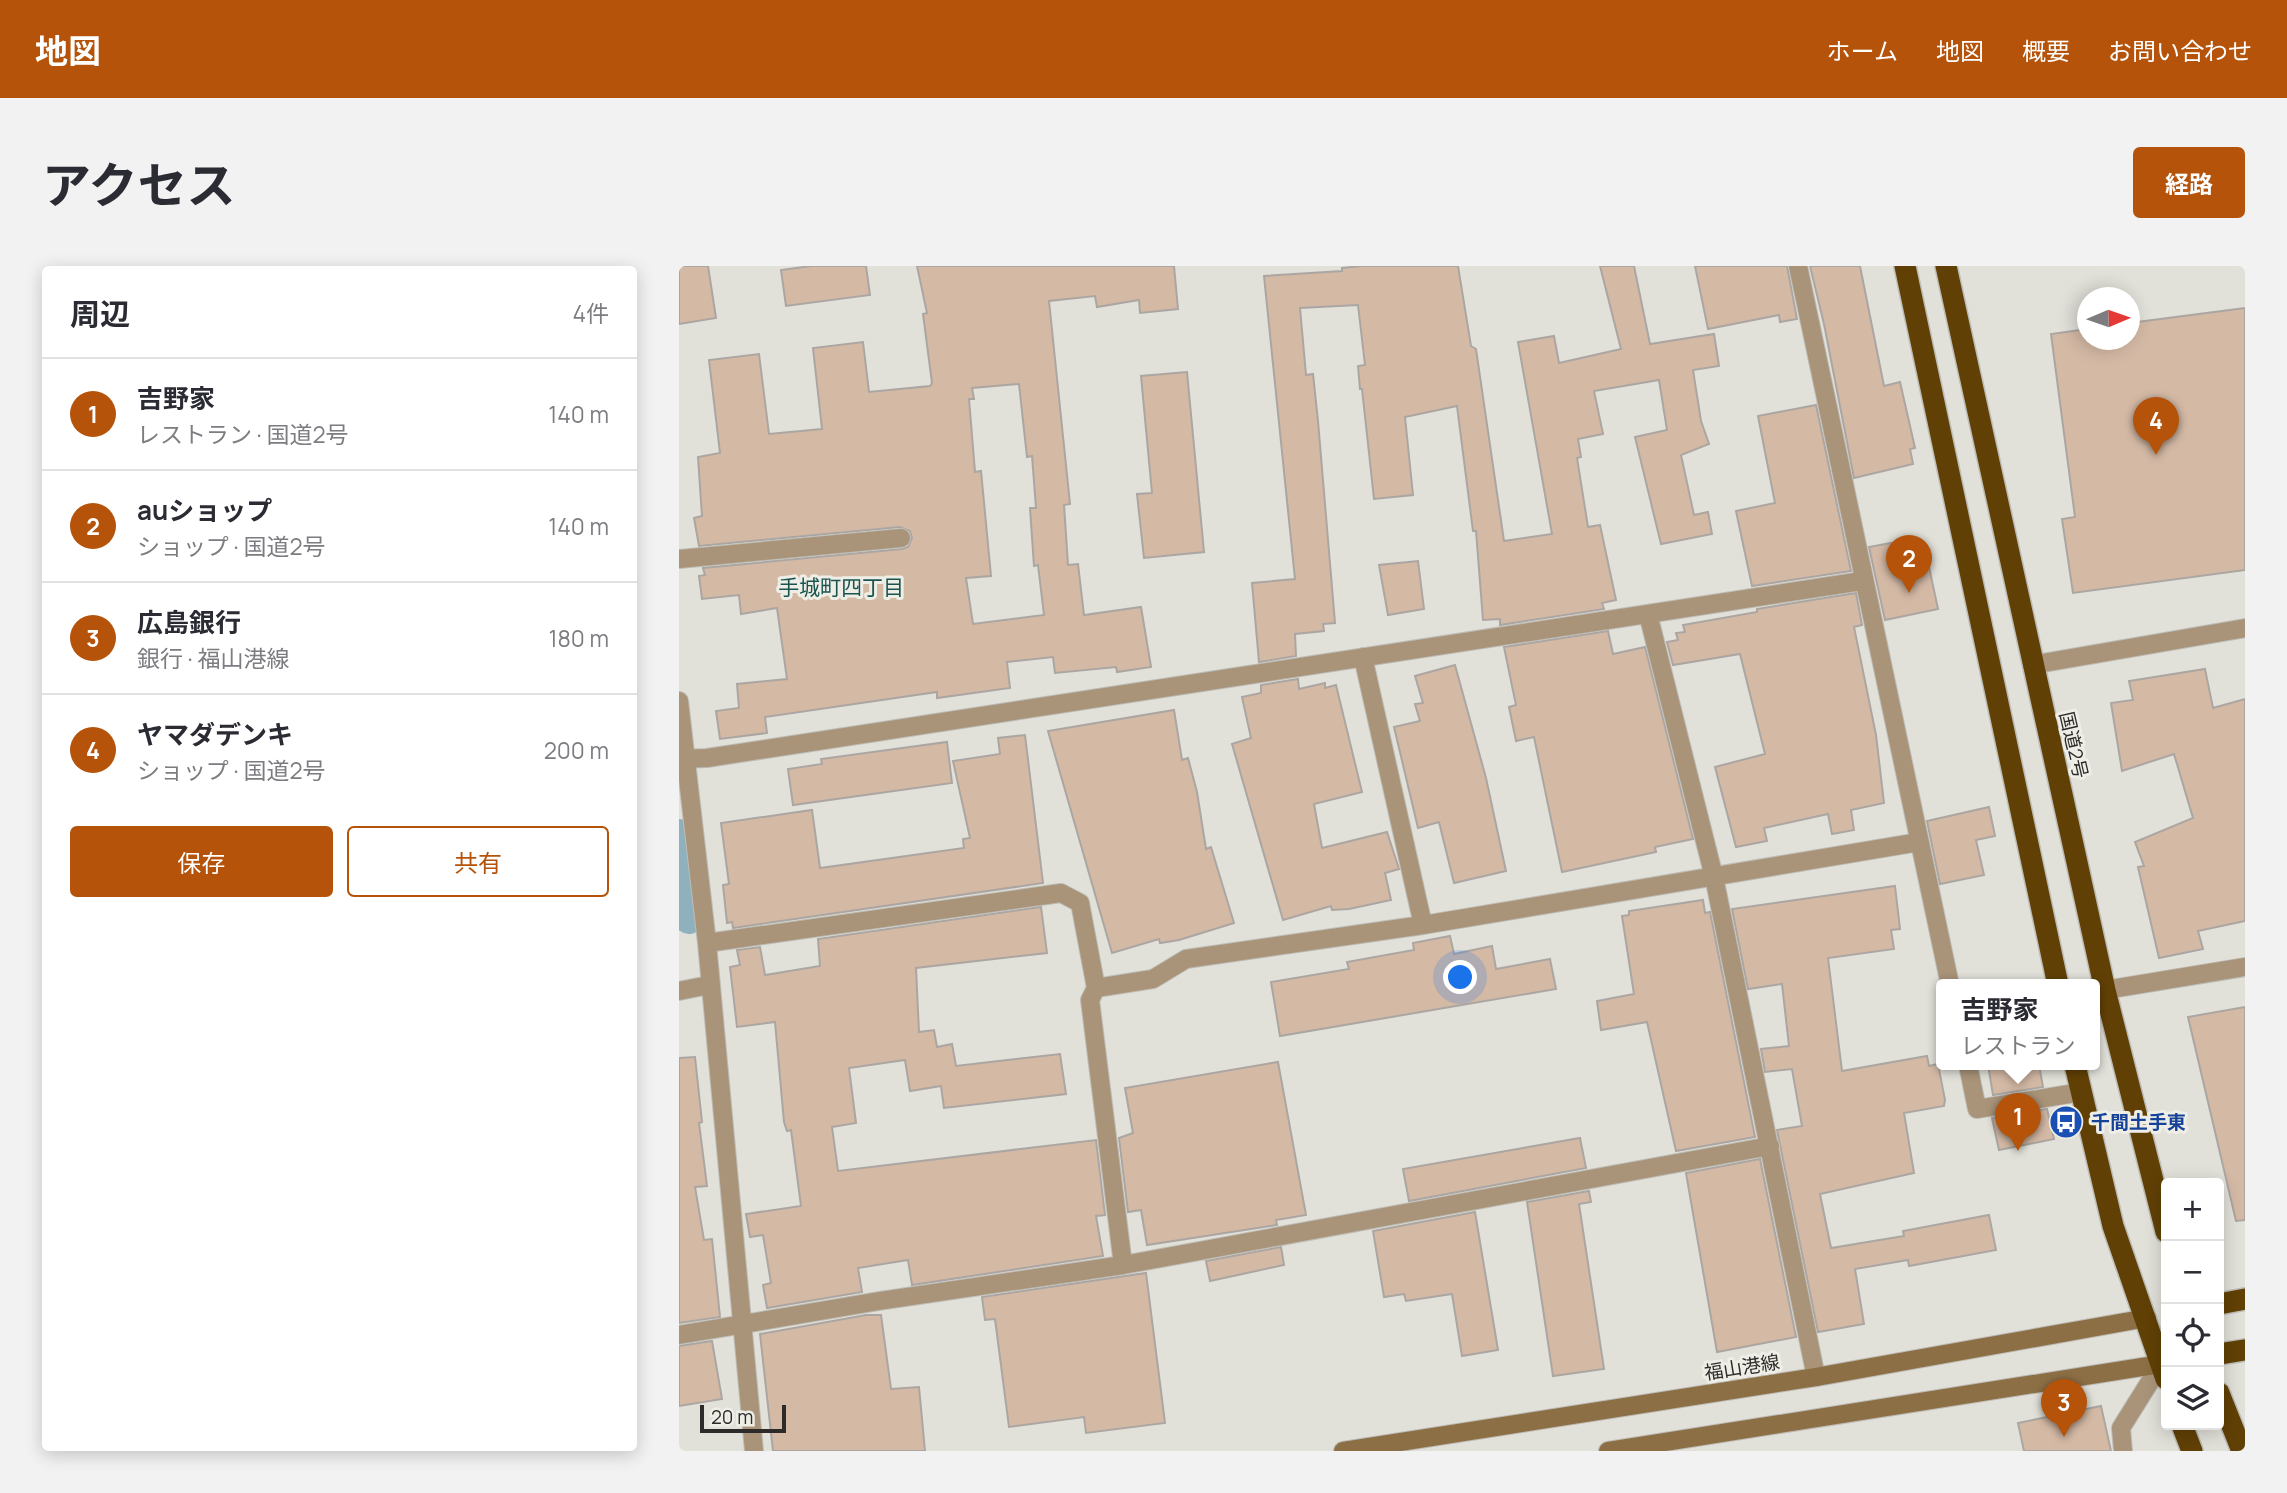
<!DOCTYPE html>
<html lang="ja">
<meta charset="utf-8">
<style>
body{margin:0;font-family:Manrope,"Noto Sans JP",sans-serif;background:#f2f2f3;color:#2b2b33}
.controls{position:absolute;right:21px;bottom:21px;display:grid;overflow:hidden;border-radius:7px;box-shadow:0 4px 18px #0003}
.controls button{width:63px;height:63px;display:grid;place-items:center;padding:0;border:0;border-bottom:2px solid #e1e1e2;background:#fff;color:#2b2b33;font:35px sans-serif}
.compass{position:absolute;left:1398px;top:21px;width:63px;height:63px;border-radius:50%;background:#fff;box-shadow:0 4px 18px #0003;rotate:88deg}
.scale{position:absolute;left:21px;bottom:18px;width:86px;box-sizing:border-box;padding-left:7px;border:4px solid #2c2b29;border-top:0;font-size:19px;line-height:24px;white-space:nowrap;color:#2c2b29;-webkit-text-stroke:5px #eeede6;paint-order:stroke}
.you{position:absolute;left:782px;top:712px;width:24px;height:24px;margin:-18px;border:5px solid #fff;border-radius:50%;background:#1a73e8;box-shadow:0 0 0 10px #1a73e833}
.badge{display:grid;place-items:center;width:46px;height:46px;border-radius:50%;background:#b45309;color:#fff;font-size:23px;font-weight:700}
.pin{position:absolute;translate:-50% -58px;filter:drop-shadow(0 2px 4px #0008)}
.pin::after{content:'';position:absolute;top:37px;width:24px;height:21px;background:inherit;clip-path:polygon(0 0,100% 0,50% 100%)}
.popup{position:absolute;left:1257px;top:713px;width:164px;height:91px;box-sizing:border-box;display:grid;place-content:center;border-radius:7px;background:#fff;filter:drop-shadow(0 2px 5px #0005);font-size:23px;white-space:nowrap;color:#7c7c81}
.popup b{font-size:26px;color:#2b2b33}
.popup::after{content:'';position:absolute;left:50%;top:100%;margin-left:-14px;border:14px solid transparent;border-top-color:#fff}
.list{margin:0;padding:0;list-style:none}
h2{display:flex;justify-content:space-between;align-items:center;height:91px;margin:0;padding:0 28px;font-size:30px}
h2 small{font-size:23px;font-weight:400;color:#7c7c81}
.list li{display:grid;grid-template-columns:46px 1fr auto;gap:21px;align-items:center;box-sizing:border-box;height:112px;padding:0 28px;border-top:2px solid #e1e1e2}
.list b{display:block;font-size:26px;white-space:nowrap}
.list p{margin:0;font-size:23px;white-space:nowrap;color:#7c7c81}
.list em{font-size:23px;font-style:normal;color:#7c7c81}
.actions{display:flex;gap:14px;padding:21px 28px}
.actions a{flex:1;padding:16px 0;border:2px solid #b45309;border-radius:7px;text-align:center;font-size:24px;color:#b45309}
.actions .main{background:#b45309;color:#fff}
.icon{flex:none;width:38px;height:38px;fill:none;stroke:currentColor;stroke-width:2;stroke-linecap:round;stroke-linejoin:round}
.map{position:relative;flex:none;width:1566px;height:1185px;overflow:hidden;border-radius:7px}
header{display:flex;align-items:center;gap:42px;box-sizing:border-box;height:98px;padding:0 35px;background:#b45309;color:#fff}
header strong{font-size:33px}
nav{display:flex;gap:38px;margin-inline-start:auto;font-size:24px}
.intro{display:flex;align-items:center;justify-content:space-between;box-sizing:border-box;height:168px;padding:0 42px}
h1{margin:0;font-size:49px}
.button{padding:18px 32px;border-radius:7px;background:#b45309;color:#fff;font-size:24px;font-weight:700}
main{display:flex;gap:42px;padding:0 42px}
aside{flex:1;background:#fff;border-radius:7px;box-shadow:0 4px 18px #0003}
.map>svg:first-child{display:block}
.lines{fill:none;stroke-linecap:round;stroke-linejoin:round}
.canal{stroke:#8fb1bd;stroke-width:30}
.building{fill:#d4b9a5;stroke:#aca6a2;stroke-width:2;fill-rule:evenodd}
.street-casing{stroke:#bdbcb6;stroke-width:20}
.secondary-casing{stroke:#bdbcb6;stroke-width:20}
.highway-casing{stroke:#bdbcb6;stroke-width:24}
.street{stroke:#a99479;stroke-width:18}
.secondary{stroke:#8d6f45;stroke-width:18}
.highway{stroke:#614005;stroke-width:21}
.labels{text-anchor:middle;stroke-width:6;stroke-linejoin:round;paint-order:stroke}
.street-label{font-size:19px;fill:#2c2b29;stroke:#eeede6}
.transit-label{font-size:19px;font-weight:bold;fill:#164399;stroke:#eeede6;text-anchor:start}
.neighbourhood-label{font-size:21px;fill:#195450;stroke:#eeede6}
</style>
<header>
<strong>地図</strong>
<nav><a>ホーム</a><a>地図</a><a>概要</a><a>お問い合わせ</a></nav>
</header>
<div class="intro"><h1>アクセス</h1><a class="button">経路</a></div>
<main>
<aside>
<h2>周辺<small>4件</small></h2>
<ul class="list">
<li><span class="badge">1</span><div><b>吉野家</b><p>レストラン · 国道2号</p></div><em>140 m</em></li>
<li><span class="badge">2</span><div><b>auショップ</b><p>ショップ · 国道2号</p></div><em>140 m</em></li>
<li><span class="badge">3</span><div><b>広島銀行</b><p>銀行 · 福山港線</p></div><em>180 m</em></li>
<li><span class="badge">4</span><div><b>ヤマダデンキ</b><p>ショップ · 国道2号</p></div><em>200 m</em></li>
</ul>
<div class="actions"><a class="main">保存</a><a>共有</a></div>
</aside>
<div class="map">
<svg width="1566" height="1185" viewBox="0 0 1566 1185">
<rect width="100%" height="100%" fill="#e1e0d9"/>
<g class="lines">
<path class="canal" d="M0,568L10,653"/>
</g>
<path class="building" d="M0,0H29L37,52L0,58Z
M132,0H187L191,29L107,40L102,4Z
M238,0H495L499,43L461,47L460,34L418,41L416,30L370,35L391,238L385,239L389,299L399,298L405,349L462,341L472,401L438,406L437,401L376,407L374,391L328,396L331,422L258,432V426L86,451L88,467L41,473L37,445L60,442L58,418L108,413L98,342L62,348L60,329L23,333L20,310L26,309L24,302L223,283L229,281L233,272L231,265L221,261L20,280L15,252L23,250L19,191L41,187L30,94L80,88L90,168L143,163L134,82L184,76L190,126L251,120L253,117L244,48L248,47ZM340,118L348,191L353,190L357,242H351L355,300L359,299L365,349L294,358L287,312L312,310L302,205L296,206L290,133H295L293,122Z
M682,0H779L792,80L797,83L825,275L873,268L839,76L875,70L880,97L942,83L921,0H955L971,78L1035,68L1040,100L1014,104L1022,155L1030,178L1002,189L1015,249L1029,246L1033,268L982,278L956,171L988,164L980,114L915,125L924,168L899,173L902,191L898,192L909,261L921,259L937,334L923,337L925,343L821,359V353L804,354L797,265H794L778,140L726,151L734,229L695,233L683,123H681L679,100L686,99L679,39L621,42L627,109L634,108L639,155L656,357L644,358L645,365L616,368L617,390L580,396L573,317L616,313L585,10L663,5V2Z
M1016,0H1108L1118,53L1101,56L1100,49L1029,63Z
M1131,0H1181L1205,120L1221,116L1236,182L1231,183L1234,198L1175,212L1145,58Z
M1566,42V304L1394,327L1383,253L1396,251L1372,68L1409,63V74H1451V57Z
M508,106L525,286L465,292L458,228L473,227L462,110Z
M1137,139L1172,305L1073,320L1057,245L1096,237L1079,150Z
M1212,277L1218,308L1250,301L1259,343L1206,354L1190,281Z
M739,295L745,343L709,349L700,299Z
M1177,327L1183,359L1175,361L1197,469L1205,537L1172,544L1175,564L1153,568L1149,548L1085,562L1088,575L1057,581L1036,501L1086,488L1061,388L994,399L988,376L999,374L997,367L1006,366L1004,359L1078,346V343Z
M929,365L934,388L966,381L1014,573L976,581L977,586L883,606L855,471L837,475L830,441L837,439L825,381Z
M776,399L807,512L827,605L775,617L760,556L739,562L715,461L741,455L736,438L744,437L736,410Z
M1526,403L1534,442L1566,433V655L1519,665L1524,683L1480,692L1459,601L1465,600L1456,576L1514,552L1495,488L1443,505L1432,437L1454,434L1450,415Z
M619,413L620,423L646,417V422L657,419L683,526L635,538L643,582L708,566L720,603L706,607L712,634L670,643L653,644L652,640L604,654L553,478L572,472L563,431L582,427V419Z
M495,444L503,494L509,492L518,526L527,583L532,581L555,657L500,674L481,677L480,673L433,687L369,465Z
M346,469L364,617L54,662L53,656L48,657L44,619L50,618L42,557L133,544L141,602L285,582L284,573L291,572L274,495L321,488L319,472Z
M268,476L273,517L114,539L109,503L143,498L142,493Z
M1310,541L1316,570L1297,574L1305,609L1261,618L1248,555Z
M1216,620L1221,663L1212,664L1215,683L1149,692L1163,805L1248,790L1250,800L1259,798L1266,834L1265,840L1225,847L1235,907L1141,928L1152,982L1225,970L1224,965L1310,949L1317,984L1230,1000L1229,994L1176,1003L1185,1058L1139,1066L1098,864L1123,860L1113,803L1086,806L1082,783L1110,780L1103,718L1069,723L1053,643Z
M1024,634L1026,647L1031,646L1076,871L997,885L968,756L922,764L918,735L955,728L943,650L950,649V645Z
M362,641L368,687L237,702L240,766L255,764L258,781L273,778L277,800L381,788L387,828L265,842L262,820L231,825L226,794L170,802L177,857L153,861L159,905L417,874L426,949L417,950L424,990L233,1019L229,994L179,1002L183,1026L88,1042L84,1019L92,1017L84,969L71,971L67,948L122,940L112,864L108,865L105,856L96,756L58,761L51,701L61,699L58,684L81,681L86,709L141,700L139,673Z
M771,670L775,688L813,680L817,703L871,693L877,723L601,770L592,716L670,703L668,696L735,684L734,677Z
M1566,741V954L1557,955L1509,751Z
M16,791L23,856L20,857L28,920L16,921L25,974L33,973L41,1051L0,1057V792Z
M599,796L627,949L597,954L598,959L468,979L462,944L449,946L440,872L454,867L446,822Z
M1309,799H1360L1364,821L1314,829Z
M1368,843L1375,873L1320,884L1313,852Z
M901,872L907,902L730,935L724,903Z
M1081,893L1117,1071L1038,1086L1007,907Z
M910,925L912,936L900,938L925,1103L874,1110L848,936Z
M796,946L819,1084L783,1090L773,1028L727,1035L725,1028L705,1031L694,965Z
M602,981L605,999L531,1015L527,995Z
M467,1007L486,1157L407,1167L405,1151L330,1161L316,1053L306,1054L303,1031Z
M187,1049H202L212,1123L240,1121L246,1185H94L81,1068Z
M33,1075L43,1133L0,1140V1080Z
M1422,1140L1432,1185H1345L1339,1157Z"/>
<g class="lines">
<defs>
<path id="street" d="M1119,0L1271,719
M0,293L222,272
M969,348L1035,611L1137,1111
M684,391L744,659
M1353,399L1566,362
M0,435L28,677L75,1185
M0,493L28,492L1183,315
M28,677L382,627L401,637L417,722
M1426,724L1566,701
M0,725L30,719
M1289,799L1298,843L1402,826
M444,999L411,734L417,722L474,713L507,693L744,659L1240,576
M0,1069L200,1035L444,999L1091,880
M1444,1185L1442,1162L1482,1098"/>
<path id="secondary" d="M664,1185L1137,1111L1468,1052
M929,1185L1482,1098"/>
<path id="highway" d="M1226,0L1379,719
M1267,0L1426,724L1487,966
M1396,799L1434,960L1487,1113
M1540,1038L1566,1033
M1540,1088L1566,1084
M1540,1127L1563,1185
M1503,1159L1513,1185"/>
</defs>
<use href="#street" class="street-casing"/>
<use href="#secondary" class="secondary-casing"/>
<use href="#highway" class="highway-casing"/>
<use href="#street" class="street"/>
<use href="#secondary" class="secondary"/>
<use href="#highway" class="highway"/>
</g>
<defs>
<symbol id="bus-disc" viewBox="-11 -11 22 22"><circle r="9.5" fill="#1a4fb4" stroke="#eeede6"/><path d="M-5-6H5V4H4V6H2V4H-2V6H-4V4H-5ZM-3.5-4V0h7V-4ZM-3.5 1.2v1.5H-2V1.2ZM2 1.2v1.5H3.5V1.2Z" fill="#fff"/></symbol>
</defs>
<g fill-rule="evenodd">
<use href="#bus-disc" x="1368" y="837" width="38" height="38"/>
</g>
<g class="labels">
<g class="street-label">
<text transform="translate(1395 479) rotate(77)" y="7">国道2号</text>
<text transform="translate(1063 1101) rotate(-9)" y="7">福山港線</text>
</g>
<g class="transit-label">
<text x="1412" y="863">千間土手東</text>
</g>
<g class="neighbourhood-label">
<text x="162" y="329">手城町四丁目</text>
</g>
</g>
</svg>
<div class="controls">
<button>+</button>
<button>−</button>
<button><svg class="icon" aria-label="locate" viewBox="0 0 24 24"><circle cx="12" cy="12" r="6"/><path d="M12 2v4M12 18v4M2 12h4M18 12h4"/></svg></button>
<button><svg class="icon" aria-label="layers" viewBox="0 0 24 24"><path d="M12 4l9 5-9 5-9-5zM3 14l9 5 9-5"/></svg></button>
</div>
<svg class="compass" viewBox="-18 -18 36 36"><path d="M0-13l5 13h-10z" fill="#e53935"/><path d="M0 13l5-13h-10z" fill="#7c7c81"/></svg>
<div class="scale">20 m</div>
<div class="you"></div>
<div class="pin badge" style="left:1339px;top:885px">1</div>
<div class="popup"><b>吉野家</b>レストラン</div>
<div class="pin badge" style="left:1230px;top:327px">2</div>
<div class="pin badge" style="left:1385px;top:1171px">3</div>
<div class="pin badge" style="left:1477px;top:189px">4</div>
</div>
</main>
